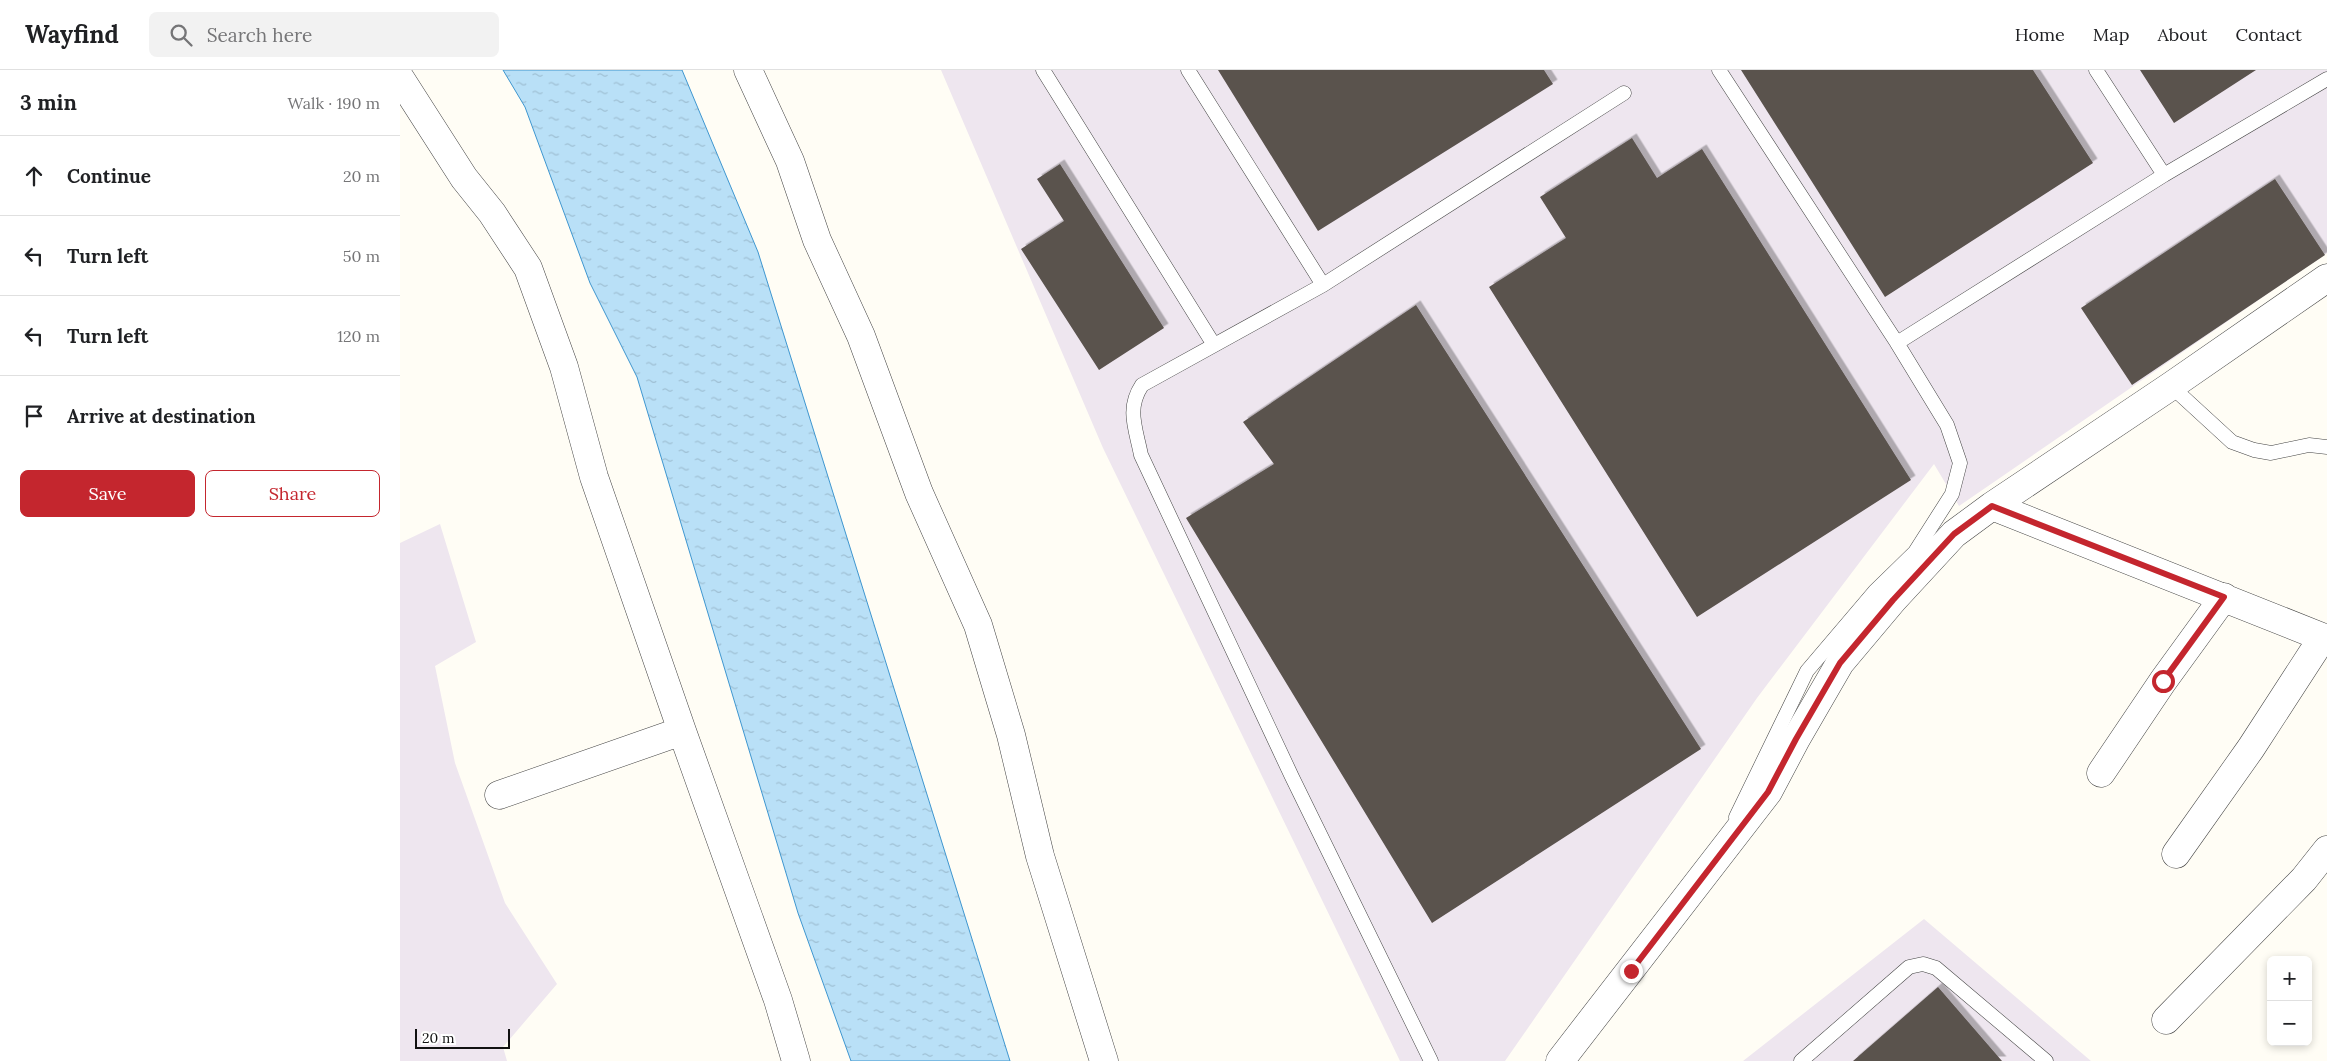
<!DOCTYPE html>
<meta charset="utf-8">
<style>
body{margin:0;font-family:Lora,serif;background:#f2f2f2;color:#202124}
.controls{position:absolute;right:15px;bottom:15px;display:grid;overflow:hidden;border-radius:8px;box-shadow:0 2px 8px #0003}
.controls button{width:45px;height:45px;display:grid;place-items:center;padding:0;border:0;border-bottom:1px solid #e0e0e0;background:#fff;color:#202124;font:25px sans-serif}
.scale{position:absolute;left:15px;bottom:12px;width:95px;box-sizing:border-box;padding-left:5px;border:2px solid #111;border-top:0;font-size:14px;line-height:18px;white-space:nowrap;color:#111;-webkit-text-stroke:4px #fff;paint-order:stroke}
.stop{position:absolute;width:15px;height:15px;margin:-11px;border:4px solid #c4262e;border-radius:50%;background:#fff}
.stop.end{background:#c4262e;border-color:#fff;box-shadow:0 1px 5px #0008}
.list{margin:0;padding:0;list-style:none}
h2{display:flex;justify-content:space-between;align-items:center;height:65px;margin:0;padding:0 20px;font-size:21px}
h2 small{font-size:16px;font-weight:400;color:#757577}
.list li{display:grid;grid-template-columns:32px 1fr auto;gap:15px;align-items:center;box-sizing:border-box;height:80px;padding:0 20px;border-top:1px solid #e0e0e0}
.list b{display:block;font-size:19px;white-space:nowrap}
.list em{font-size:16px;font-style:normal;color:#757577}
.actions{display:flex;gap:10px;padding:15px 20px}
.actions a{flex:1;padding:11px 0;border:1px solid #c4262e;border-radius:8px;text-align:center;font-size:18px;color:#c4262e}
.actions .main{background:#c4262e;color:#fff}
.icon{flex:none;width:28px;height:28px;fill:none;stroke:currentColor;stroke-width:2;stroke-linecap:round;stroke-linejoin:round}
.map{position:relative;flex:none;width:1927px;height:991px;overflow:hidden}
header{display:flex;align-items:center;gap:30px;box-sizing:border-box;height:70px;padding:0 25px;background:#fff;border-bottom:1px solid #e0e0e0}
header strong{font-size:24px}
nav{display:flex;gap:28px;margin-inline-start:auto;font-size:18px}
.search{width:350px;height:45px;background:#f2f2f2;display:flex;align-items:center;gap:12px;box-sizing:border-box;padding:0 18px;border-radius:8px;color:#757577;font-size:19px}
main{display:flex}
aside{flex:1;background:#fff}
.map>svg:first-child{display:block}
.industrial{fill:#eee6ef}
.water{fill:url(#water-ripples);stroke:#3f96cf}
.building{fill:#5a524d;filter:url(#shadow)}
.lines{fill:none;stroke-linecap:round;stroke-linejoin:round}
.lane-casing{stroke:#444;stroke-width:15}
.street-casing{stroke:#444;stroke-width:29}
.lane{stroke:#fff;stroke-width:14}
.street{stroke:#fff;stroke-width:28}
.route{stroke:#c4262e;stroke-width:6}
</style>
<header>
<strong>Wayfind</strong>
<div class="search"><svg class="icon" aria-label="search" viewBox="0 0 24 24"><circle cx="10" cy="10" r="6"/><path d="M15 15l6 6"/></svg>Search here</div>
<nav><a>Home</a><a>Map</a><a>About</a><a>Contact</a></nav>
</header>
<main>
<aside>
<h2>3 min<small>Walk · 190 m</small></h2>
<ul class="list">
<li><svg class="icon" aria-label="ahead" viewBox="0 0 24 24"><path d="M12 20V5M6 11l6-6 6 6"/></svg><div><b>Continue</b></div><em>20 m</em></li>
<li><svg class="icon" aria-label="left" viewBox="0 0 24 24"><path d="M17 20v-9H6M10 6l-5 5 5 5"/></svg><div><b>Turn left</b></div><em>50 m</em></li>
<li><svg class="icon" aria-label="left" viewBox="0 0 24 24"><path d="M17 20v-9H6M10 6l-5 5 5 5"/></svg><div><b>Turn left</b></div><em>120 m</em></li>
<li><svg class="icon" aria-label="arrive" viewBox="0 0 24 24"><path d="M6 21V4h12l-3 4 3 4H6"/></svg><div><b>Arrive at destination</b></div></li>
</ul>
<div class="actions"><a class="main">Save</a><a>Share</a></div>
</aside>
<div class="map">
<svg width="1927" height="991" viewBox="0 0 1927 991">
<defs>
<pattern id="water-ripples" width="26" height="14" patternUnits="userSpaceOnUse" patternTransform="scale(1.25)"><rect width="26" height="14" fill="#b9e0f7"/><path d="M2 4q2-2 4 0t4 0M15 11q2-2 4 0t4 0" fill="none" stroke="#9ebfd3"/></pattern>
<filter id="shadow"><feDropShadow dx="4.5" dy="-4.5" stdDeviation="0" flood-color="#0004"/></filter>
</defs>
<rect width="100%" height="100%" fill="#fffdf5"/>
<path class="industrial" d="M541,0H1927V183L1559,436L1534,394L1357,628L1105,991H1000L703,378Z
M40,454L76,572L35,596L55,693L105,833L157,914L103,977L107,991H0V473Z
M1524,849L1691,991H1343Z"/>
<path class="water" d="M103,0H282L358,182L610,991H451L398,843L237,307L190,213L125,37Z"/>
<path class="building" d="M818,0H1144L1153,14L918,161Z
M1341,0H1633L1693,93L1485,227Z
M1740,0H1856L1774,53Z
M1232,68L1257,108L1302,79L1511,410L1297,547L1089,217L1166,168L1140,127Z
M660,94L764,258L699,300L621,179L664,151L637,109Z
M1875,109L1925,185L1732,315L1681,238Z
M1016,235L1301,679L1032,853L786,448L874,394L843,352Z
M1538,917L1602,991H1453Z"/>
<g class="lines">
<defs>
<path id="lane" d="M643,0L814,275
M788,0L923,215
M1319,0L1497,273L1547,355L1560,393L1552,424L1515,482L1475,521L1407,601L1336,747
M1696,0L1764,105
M1497,273L1764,105L1927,9
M1771,316L1832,372L1854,380L1871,383L1909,375L1927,377
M1031,991L892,707L741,385C736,359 726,339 742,315L923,215L1224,23
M1401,991L1509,897L1523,894L1536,898L1646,991"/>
<path id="street" d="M348,0L390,91L417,170L461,266L519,423L578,555L611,665L640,786L704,991
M0,8L64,108L92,143L128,198L164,297L194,407L282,661L378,930L396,991
M1592,436L1927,569
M1701,703L1763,611L1824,527
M99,725L282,661
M1776,784L1851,678L1923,567
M1766,950L1904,809L1927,780
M1160,991L1368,722L1396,669L1440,593L1493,530L1554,464L1592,436L1771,316L1927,208"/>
</defs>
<use href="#lane" class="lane-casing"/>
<use href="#street" class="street-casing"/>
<use href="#lane" class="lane"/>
<use href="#street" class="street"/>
</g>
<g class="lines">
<path class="route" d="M1231,901L1368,722L1396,669L1440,593L1493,530L1554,464L1592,436L1824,527L1763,611"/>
</g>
</svg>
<div class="controls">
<button>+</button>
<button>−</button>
</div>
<div class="scale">20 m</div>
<div class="stop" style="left:1763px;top:611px"></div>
<div class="stop end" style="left:1231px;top:901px"></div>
</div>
</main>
